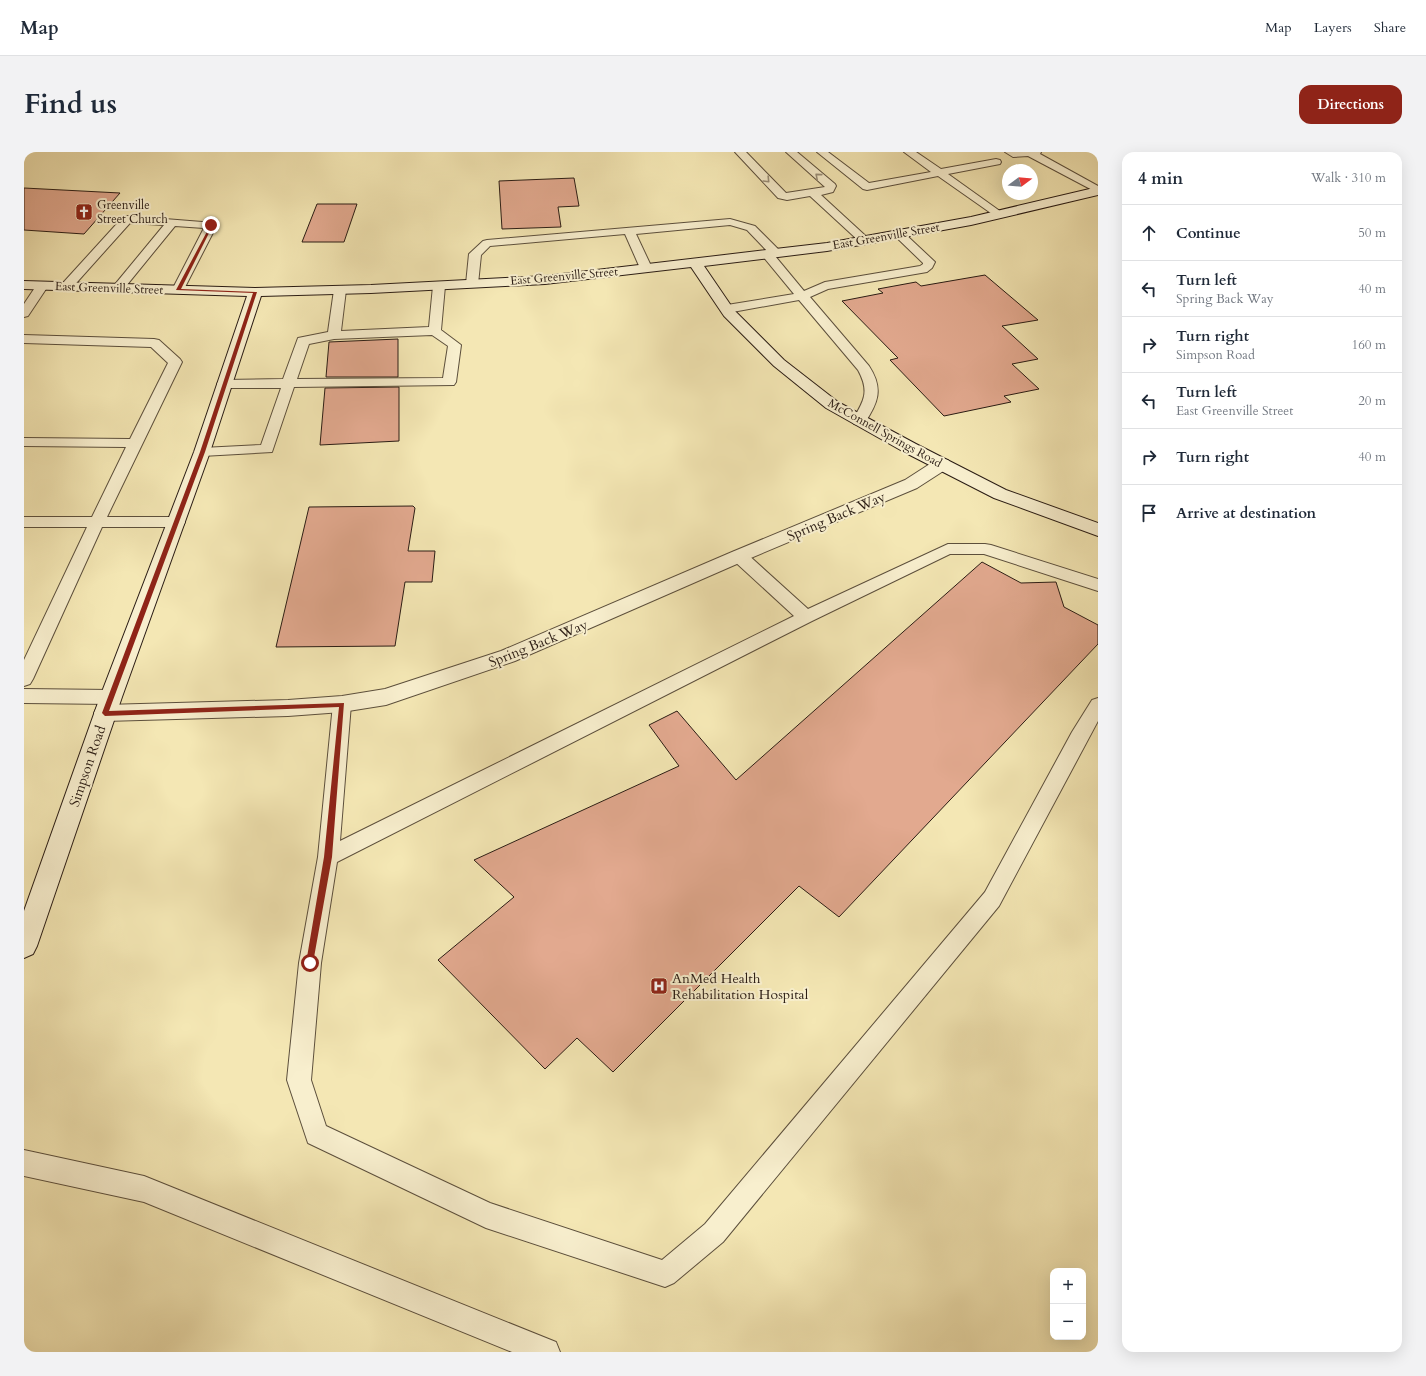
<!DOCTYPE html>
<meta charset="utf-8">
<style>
body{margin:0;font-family:Cardo,serif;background:#f2f2f3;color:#1f2937}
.controls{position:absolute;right:12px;bottom:12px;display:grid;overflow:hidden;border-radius:8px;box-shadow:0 4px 16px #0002}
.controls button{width:36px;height:36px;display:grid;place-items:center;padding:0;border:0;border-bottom:1px solid #e0e1e3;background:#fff;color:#1f2937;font:20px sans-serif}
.compass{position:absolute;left:978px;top:12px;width:36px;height:36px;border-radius:50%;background:#fff;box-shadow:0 4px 16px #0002;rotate:74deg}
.stop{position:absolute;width:12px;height:12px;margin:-9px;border:3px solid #8f2418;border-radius:50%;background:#fff}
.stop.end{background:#8f2418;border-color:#fff;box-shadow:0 1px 4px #0008}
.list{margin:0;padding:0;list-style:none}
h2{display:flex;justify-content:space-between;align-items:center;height:52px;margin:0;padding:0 16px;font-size:17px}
h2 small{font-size:13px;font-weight:400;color:#747a83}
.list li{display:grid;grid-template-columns:26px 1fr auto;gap:12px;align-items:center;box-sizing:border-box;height:56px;padding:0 16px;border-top:1px solid #e0e1e3}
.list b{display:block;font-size:15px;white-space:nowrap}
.list p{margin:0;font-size:13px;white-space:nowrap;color:#747a83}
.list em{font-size:13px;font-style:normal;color:#747a83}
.icon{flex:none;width:22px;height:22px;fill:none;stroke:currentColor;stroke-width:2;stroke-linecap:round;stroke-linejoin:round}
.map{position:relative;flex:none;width:1074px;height:1200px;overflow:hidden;border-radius:12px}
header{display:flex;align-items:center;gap:24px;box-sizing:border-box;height:56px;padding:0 20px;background:#fff;border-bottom:1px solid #e0e1e3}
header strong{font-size:19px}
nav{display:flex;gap:22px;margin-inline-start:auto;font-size:14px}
.intro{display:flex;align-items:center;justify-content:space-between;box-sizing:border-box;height:96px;padding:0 24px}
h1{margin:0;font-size:28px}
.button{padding:10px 18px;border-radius:12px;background:#8f2418;color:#fff;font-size:14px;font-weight:700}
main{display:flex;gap:24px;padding:0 24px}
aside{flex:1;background:#fff;border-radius:12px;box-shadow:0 4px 16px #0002}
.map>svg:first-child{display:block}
.building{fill:#e2a98f;stroke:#2a1c14}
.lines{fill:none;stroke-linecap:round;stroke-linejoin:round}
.lane-casing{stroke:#5c4f3c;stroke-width:2}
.street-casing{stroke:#5c4f3c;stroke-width:2}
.secondary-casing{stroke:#2a1c14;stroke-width:2}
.lane{fill:#f8efce;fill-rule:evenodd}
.street{fill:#f8efce;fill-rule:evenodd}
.secondary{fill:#f8efce;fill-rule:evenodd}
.oneway{stroke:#9b907a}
.route{fill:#8f2418}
.labels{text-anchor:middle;stroke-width:4;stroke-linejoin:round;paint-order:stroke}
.far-poi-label{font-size:12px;fill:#2a1c14;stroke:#f8efce;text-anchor:start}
.far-street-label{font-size:12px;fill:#2a1c14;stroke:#f8efce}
.street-label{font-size:14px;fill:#2a1c14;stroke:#f8efce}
.poi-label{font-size:14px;fill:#2a1c14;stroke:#f8efce;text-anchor:start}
</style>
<header>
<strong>Map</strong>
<nav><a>Map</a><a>Layers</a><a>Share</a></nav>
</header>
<div class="intro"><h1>Find us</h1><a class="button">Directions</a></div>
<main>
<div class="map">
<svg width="1074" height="1200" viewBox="0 0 1074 1200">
<rect width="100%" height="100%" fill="#f4e7b4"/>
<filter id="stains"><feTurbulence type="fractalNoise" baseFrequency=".005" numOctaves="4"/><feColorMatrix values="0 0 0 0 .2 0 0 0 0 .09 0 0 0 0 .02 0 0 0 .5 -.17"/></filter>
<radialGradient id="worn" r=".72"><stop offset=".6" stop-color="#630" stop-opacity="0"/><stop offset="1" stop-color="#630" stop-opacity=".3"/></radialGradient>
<path class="building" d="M550,26L555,54L534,55L537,75L478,77L475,29Z
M0,36L96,41L60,82L0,78Z
M293,52H333L320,90H278Z
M961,123L1014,168L978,174L1014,207L988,212L1015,237L980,244L987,250L920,264L866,208L874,206L818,149L859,141L854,137L892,130L897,134Z
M374,187V225H302L305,190Z
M375,235V289L296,293L301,236Z
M389,354L391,356L384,399H411L408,430H381L371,494L252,495L285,355Z
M958,410L997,431L1032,430L1040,455L1074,473V492L815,765L775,734L589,920L553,886L521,917L414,808L490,745L450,708L655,614L625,573L653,559L712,628Z"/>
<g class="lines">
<defs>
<path id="lane" d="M711,0H722L762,41L801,35L762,0H773L811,32L812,34L809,40L797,43L846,88L844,90H836L786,44L763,48L754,46Z
M793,0H804L845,31L907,20L880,0H892L917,17L972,7L976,8L977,10L976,12L924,22L980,62L975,65L971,64L914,24L843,38L839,37Z
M981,0H1017L1016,2L1074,34V41L1004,4L989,5Z
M103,64L191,71L193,73L158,141H150L148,138L180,76L151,74L98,139H90L88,136L140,73L106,71L46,138H38L36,135L38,132L99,65Z
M706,67L731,74L758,101L756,103L751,104L780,139L801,130L896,114L899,112V111L871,84L869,82L871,80H879L911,110L908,116L903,120L804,137L786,145L845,214C860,237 854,251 840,272L835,273L830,272L828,269C840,249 846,240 834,218L775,148L703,161L699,160L697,157L699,154L703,153L770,142L737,102L739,100L743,99L723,78L706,73L612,82L628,116L626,119H618L616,116L601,82L466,94L457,103L454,132L452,135H444L442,132L445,102L459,89L463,88Z
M18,130L22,131L24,134L4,164L0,165V152L14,131Z
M415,130L419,131L421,134L417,178L437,193L432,230L430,233L270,235L248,300L178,304L173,303L171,300L173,297L178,296L237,293L257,236H200L195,235L193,232L195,229L200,228L259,227L274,186L304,180L310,138L312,135H320L322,138L317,179L405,175L409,134L411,131ZM408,183L424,194L419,226L273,227L285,192L310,187Z
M0,183L130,187L135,188L156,207L158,210L83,365H153L159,366L161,370L159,374L153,375H78L9,527L6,532L0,534V508L63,375H0V365H68L102,295L0,294V286L106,287L144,211L127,195L0,191Z
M924,392H961L967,393L1074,427V439L960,402H926L788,469L313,710L297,811L287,928L302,974L466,1051L638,1108L681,1072L961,740L1048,580L1068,548L1074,546V569L975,754L699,1090L650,1131L641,1135L462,1076L284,991L263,928L275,811L294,705L309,552L312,547L318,545L324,547L327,552L316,689L770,464L709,408L707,404L709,400L715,399L721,400L784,457Z
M0,537L87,538L93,540L96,545L93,550L87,552L0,551Z
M0,998L120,1024L532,1190L536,1200H488L120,1050L0,1024Z"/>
<path id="street" d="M918,307L924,308L927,312L924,316L893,336L722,408L491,509L362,553L318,560L264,564L81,569L73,567L70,561L73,555L81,553L264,548L318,544L361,537L477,499L708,400L881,328L912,308Z"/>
<path id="secondary" d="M1074,35V43L947,73L803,99L680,114L710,158L760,208L814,250L892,292L982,338L1074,371V384L970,346L880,300L802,256L750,214L700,164L667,115L521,132L347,141L237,144L186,300L98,545L13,794L9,802L0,806V759L76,545L170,300L223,144L0,137V129L231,136L347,133L521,124L803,91L947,65Z"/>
</defs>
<use href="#lane" class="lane-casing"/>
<use href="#street" class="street-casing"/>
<use href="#secondary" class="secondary-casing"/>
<use href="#lane" class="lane"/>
<use href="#street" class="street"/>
<use href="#secondary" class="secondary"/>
</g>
<defs><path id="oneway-chevron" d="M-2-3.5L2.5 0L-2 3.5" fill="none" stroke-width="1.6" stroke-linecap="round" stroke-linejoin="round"/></defs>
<g class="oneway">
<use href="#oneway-chevron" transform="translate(794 24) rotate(-139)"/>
<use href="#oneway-chevron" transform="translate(743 28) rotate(46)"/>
</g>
<path class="route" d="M187,72L189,73L157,137L233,140L181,300L85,559L320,551L308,705L289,811L286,815L282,811L300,705L315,555L81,564L78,561L176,300L229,141L152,138Z"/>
<defs>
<symbol id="church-square" viewBox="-11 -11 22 22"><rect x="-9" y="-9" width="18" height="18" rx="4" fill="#8f2418" stroke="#f8efce"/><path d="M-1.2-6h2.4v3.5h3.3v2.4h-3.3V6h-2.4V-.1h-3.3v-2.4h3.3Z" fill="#fff"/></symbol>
<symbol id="hospital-square" viewBox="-11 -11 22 22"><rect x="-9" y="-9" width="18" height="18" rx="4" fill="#8f2418" stroke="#f8efce"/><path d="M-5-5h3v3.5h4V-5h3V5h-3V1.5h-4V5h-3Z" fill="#fff"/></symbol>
</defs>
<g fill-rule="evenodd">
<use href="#church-square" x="50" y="50" width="20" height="20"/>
<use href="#hospital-square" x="625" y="824" width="20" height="20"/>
</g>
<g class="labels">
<g class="far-poi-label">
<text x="73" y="57">Greenville<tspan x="73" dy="14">Street Church</tspan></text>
</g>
<g class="far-street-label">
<text transform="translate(862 84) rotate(-10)" y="4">East Greenville Street</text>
<text transform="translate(540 124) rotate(-5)" y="4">East Greenville Street</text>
<text transform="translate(85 136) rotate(2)" y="4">East Greenville Street</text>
<text transform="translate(861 281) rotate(29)" y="4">McConnell Springs Road</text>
</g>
<g class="street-label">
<text transform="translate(812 364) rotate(-23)" y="5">Spring Back Way</text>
<text transform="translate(514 491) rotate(-22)" y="5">Spring Back Way</text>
<text transform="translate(63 614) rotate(-71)" y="5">Simpson Road</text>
</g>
<g class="poi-label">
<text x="648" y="831">AnMed Health<tspan x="648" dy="16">Rehabilitation Hospital</tspan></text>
</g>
</g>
<rect width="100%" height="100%" filter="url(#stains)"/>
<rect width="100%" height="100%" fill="url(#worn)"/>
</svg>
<div class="controls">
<button>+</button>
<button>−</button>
</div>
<svg class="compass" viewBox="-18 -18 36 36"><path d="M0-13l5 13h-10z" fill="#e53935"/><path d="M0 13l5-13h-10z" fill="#747a83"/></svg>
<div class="stop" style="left:286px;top:811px"></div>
<div class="stop end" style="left:187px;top:73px"></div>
</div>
<aside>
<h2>4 min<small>Walk · 310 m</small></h2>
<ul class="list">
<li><svg class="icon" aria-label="ahead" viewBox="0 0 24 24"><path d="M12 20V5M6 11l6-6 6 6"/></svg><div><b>Continue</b></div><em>50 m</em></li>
<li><svg class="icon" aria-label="left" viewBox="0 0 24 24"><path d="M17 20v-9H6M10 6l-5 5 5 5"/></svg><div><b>Turn left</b><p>Spring Back Way</p></div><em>40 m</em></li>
<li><svg class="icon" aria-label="right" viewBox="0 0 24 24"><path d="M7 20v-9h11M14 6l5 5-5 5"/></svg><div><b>Turn right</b><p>Simpson Road</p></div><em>160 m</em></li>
<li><svg class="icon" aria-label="left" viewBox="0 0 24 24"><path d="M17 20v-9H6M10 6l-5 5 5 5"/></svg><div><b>Turn left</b><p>East Greenville Street</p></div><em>20 m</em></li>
<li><svg class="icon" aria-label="right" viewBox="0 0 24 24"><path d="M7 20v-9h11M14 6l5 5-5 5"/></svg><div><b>Turn right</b></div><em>40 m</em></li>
<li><svg class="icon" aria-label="arrive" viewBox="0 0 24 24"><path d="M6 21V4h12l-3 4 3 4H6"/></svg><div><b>Arrive at destination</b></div></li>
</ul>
</aside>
</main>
